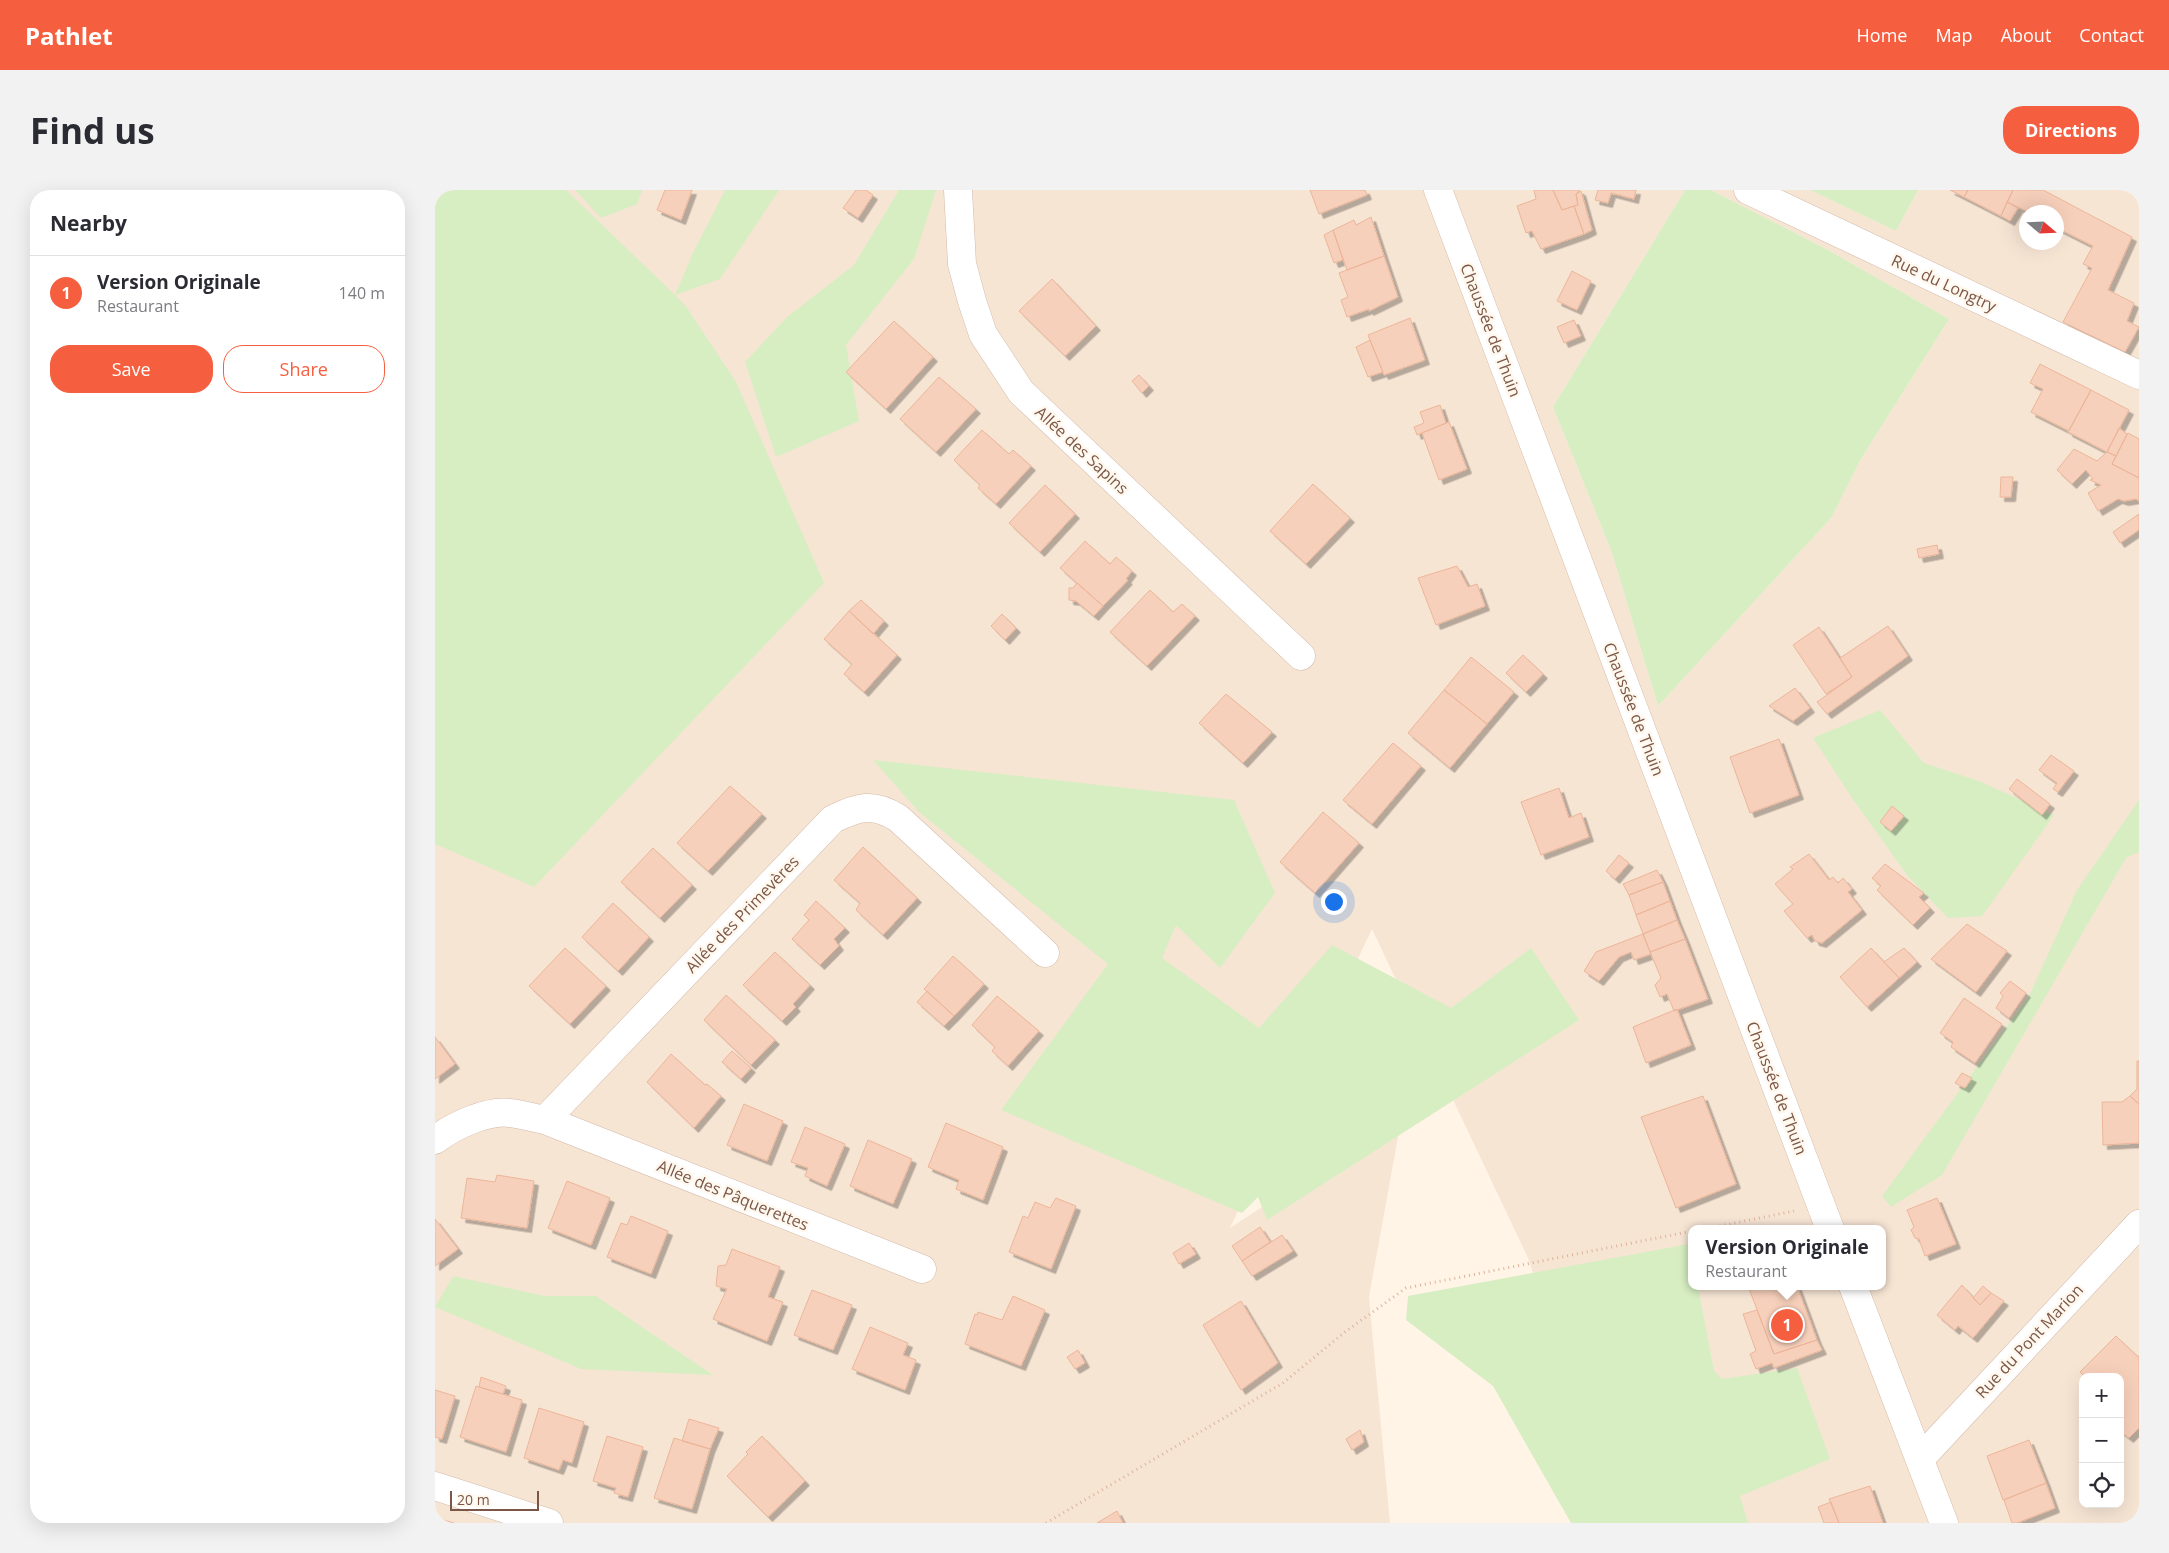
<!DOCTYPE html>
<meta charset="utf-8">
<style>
body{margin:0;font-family:"Open Sans",sans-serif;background:#f2f2f3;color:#2b2b33}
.controls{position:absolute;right:15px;bottom:15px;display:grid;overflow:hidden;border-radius:10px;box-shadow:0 5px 20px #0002}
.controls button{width:45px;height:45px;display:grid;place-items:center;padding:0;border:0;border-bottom:1px solid #e1e1e2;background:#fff;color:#2b2b33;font:25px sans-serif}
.compass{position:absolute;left:1584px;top:15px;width:45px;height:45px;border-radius:50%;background:#fff;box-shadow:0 5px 20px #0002;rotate:109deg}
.scale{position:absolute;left:15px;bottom:12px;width:89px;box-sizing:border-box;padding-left:5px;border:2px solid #7c5747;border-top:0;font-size:14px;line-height:18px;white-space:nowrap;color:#7c5747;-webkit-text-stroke:4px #fff8ef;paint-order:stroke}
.you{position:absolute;left:898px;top:711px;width:18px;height:18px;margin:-12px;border:4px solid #fff;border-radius:50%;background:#1a73e8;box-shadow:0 0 0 8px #1a73e833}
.badge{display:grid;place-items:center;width:32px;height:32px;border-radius:50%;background:#f55f3f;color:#fff;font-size:16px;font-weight:700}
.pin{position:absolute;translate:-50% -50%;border:2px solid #fff;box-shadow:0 1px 5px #0006}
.popup{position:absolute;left:1253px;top:1035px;width:198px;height:65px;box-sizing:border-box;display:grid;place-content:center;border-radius:10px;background:#fff;filter:drop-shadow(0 1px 4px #0005);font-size:16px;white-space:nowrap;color:#7c7c81}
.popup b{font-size:19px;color:#2b2b33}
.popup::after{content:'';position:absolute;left:50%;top:100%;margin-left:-10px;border:10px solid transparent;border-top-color:#fff}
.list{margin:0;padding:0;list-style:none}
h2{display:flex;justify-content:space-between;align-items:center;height:65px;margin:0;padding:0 20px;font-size:21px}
h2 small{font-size:16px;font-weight:400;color:#7c7c81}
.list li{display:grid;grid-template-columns:32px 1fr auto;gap:15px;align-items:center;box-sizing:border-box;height:75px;padding:0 20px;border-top:1px solid #e1e1e2}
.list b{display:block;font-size:19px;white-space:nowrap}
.list p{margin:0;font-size:16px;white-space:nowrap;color:#7c7c81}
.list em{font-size:16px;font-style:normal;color:#7c7c81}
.actions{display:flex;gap:10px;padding:15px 20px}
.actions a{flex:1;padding:11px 0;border:1px solid #f55f3f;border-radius:20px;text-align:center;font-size:18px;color:#f55f3f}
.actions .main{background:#f55f3f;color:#fff}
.icon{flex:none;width:28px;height:28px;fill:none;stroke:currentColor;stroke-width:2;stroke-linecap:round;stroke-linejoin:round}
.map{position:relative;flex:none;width:1704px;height:1333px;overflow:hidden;border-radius:20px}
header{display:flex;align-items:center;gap:30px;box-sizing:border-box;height:70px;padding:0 25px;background:#f55f3f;color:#fff}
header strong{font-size:24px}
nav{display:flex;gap:28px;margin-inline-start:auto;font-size:18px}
.intro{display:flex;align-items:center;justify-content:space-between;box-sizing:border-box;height:120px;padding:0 30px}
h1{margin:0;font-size:35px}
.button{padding:12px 22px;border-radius:20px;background:#f55f3f;color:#fff;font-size:18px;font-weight:700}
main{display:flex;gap:30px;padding:0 30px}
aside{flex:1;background:#fff;border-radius:20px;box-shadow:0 5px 20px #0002}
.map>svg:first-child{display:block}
.residential{fill:#f7e5d4;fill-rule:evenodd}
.green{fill:#d6eec2}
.building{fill:#f7d0bb;stroke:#ecb599;filter:url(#shadow)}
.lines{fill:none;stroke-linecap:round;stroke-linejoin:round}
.minor-casing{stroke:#d3baaa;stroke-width:29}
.secondary-casing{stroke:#d8bca9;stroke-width:29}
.path{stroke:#ddb39d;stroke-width:3;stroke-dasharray:1 4;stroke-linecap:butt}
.minor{stroke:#fff;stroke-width:28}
.secondary{stroke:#fff;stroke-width:28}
.labels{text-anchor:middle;stroke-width:5;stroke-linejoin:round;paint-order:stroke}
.street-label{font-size:16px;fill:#7c5747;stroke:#fff8ef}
</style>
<header>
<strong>Pathlet</strong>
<nav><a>Home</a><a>Map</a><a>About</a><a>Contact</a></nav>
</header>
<div class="intro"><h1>Find us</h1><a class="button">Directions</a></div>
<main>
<aside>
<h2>Nearby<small></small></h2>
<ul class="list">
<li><span class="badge">1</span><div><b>Version Originale</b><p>Restaurant</p></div><em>140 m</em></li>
</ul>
<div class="actions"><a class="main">Save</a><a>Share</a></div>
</aside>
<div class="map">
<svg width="1704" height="1333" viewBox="0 0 1704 1333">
<defs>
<filter id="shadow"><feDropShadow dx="4.5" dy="4.5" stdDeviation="0" flood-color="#0004"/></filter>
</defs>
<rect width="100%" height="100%" fill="#fff4e6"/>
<path class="residential" d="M0,0H1250L1118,217L1177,363L1223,516L1396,328L1426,269L1514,129L1393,60L1276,0H1375L1461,41L1483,0H1700L1704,2V1333H1182L1093,1068L937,739L795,1038L967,925L934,1107L955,1333H0ZM1592,22H1622V52H1592ZM1257,1039H1447V1096H1257ZM1648,1187H1685V1314H1648Z"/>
<path class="green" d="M0,0H131L240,105L257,65L290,0H344L285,89L240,105L250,115L301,192L389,393L99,697L0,654Z
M140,0H207L202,14L166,28Z
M464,0H501L479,69L411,155L424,231L341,267L310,172L352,127L419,75Z
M1250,0H1276L1393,60L1514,129L1426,269L1396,328L1223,516L1177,363L1118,217Z
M1375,0H1483L1461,41Z
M1445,520L1489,573L1544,591L1619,625L1547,726L1513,728L1472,685L1419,611L1378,548Z
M438,570L799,610L840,703L785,778L741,735L727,768L824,838L897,755L1016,818L1096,758L1144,830L832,1030L823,1007L807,1023L566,920L673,774L484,622Z
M1704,610V662L1691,668L1507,985L1456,1017L1447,1006L1594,806L1642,700Z
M1254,1054L1257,1067V1096H1263L1279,1181L1287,1189L1362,1178L1395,1269L1305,1306L1313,1333H1136L1058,1196L971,1130L973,1106Z
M18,1086L110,1106H161L278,1185L146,1179L0,1117Z"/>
<path class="building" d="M230,0H257L246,30L222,20Z
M421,0H431L438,5L423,28L408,18Z
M875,0H930L932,5L884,24Z
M1099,0H1118L1127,20L1139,16L1149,44L1106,59L1097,41L1091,43L1082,16L1101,9Z
M1118,0H1145L1141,4L1143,15L1127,20Z
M1163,0H1201L1199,9L1176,3L1173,13L1160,10Z
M1515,0H1533L1529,7Z
M1533,0H1578L1566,26L1529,7Z
M1578,0H1608L1697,47L1673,100L1699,113L1692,131L1704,137L1690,162L1628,132L1657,78L1648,74L1658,56L1622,38V22H1593L1572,12Z
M1146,1L1157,40L1149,44L1139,16L1143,15L1141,4Z
M1572,12L1583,18L1575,31L1566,26Z
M936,27L949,66L912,80L898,40L919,30L921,35Z
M898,40L908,70L899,73L889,45Z
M949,66L963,107L934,121V119L912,127L906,110L913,107L904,83Z
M1137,81L1156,91L1142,120L1122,111Z
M617,89L661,136L630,166L584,121Z
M975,128L990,170L949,185L933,145Z
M1139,130L1146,146L1129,153L1122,137Z
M459,131L498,167L451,219L411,182Z
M935,150L948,182L933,187L921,157Z
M1605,174L1656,200L1634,241L1596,222L1608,199L1595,193Z
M704,185L714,196L707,203L697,191Z
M504,187L541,219L501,262L465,229Z
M1656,200L1694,220L1672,262L1633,242Z
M1005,215L1011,233L982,245L979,237L989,233L985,222Z
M1014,232L1032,279L1004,290L987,243Z
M1684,238L1692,244L1681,266L1672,262Z
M547,240L574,264L578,260L596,276L561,314L543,298L545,295L519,270Z
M1693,243L1704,249V288L1677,274Z
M1639,259L1662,271L1672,262L1681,266L1677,274L1704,288V311L1701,309L1689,311L1683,309L1663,321L1653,303L1666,295L1655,290L1658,289L1651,280L1637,294L1622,280Z
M1566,287H1578L1576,307H1565Z
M878,294L915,328L871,374L835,341Z
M610,295L640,324L605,362L574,333Z
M1704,324V340L1685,353L1678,342Z
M650,351L675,374L681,367L697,381L691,389L693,390L668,416L625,378Z
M1502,355L1504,364L1484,368L1482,359Z
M1022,376L1033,397L1042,394L1050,416L1001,435L983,388Z
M642,393L668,416L659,426L641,411L634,410V398H638Z
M715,400L738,422L747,414L760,426L712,476L675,442Z
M426,410L449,431L438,444L414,421Z
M414,421L462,465L429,502L409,484L417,474L389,449Z
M567,424L581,438L570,450L556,436Z
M1453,436L1473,466L1392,524L1382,512L1417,487L1405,468Z
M1384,437L1417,487L1391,504L1358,455Z
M1088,465L1108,484L1091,502L1071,483Z
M1036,467L1079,502L1052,534L1009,500Z
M1360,498L1375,518L1358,531L1334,516Z
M1009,500L1052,534L1015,578L973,543Z
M791,504L837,542L808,573L764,533Z
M1344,549L1364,605L1315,623L1295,567Z
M958,553L986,576L937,634L908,610Z
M1616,565L1639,581L1623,602L1618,599L1622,593L1604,580Z
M1582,589L1615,614L1607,625L1574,599Z
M295,596L327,624L273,681L242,653Z
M1124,598L1134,628L1146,623L1154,647L1106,665L1086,612Z
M1457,616L1469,626L1456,641L1445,632Z
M888,622L924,653L880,703L845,672Z
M428,657L482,708L448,745L421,720L425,713L399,690Z
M218,658L257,695L225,728L186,692Z
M1374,664L1394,690L1398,687L1403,693L1408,688L1417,699L1413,702L1427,720L1387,753L1380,751L1377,745L1372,748L1349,721L1358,714L1340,694L1358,679L1355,677Z
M1184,665L1194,673L1180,689L1171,681Z
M1450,674L1489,703L1484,707L1495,718L1478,735L1442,700L1446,696L1437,688Z
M1222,680L1228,692L1194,705L1188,694Z
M1228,692L1235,711L1201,725L1194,705Z
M381,711L410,738L399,749L404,756L385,775L357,749L374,730L369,725Z
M1235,711L1242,730L1208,744L1201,725Z
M178,713L214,747L183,781L147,747Z
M1242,730L1250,749L1215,762L1208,744Z
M1532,734L1572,761L1541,802L1496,769Z
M1208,744L1216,764L1199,770L1196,762L1184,767L1164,791L1149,781L1161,762Z
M1250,749L1273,809L1239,821L1232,804L1225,807L1220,795L1226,788L1215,762Z
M130,758L171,796L135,834L94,796Z
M1436,758L1464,788L1432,817L1405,787Z
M1469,758L1482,772L1464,788L1449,772Z
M340,762L375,795L358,814L361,817L347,831L308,795Z
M518,766L549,794L519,826L489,799Z
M1575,791L1591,803L1574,828L1561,818L1568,806L1565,803Z
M492,801L519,826L509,836L482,812Z
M291,805L340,850L316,875L269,830Z
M562,806L604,841L573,876L557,861L560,857L537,835Z
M1529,808L1567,834L1540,873L1516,857L1518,852L1505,843Z
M1242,819L1256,855L1211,873L1198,837Z
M0,847L20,874L0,889Z
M297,861L316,878L306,889L287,872Z
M236,864L270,895L272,894L286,906L259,938L212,892Z
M1702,871H1704V914L1695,906L1702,899Z
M1527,883L1537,888L1530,898L1520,893Z
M1268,906L1301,994L1241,1018L1206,927Z
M1695,906L1704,914V953L1668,955L1667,912H1687Z
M309,914L348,931L332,971L292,955Z
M511,933L568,957L548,1010L521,999L524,990L493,977Z
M370,937L410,954L392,996L370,986L373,978L356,972Z
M433,950L477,969L458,1014L415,996Z
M62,985L99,991L92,1038L26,1028L32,988L60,992Z
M132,991L175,1008L156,1055L113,1038Z
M621,1008L641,1016L616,1079L574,1062L588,1026L593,1028L600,1012L615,1018Z
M1502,1008L1521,1054L1490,1066L1484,1049L1480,1048L1476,1040L1479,1037L1472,1020Z
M196,1026L233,1041L216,1084L172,1067L186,1033L192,1035Z
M0,1029L23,1059L0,1076Z
M825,1037L835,1052L807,1071L797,1056Z
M847,1045L858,1061L817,1086L807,1071Z
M754,1053L761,1064L744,1074L738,1063Z
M297,1059L345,1077L333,1107L348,1112L332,1151L278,1129L292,1099L281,1096L283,1076L291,1075Z
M1527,1095L1545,1115L1556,1103L1569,1111L1538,1148L1523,1136L1520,1140L1502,1125Z
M1313,1096H1362L1382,1150L1339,1164Z
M1548,1096L1556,1103L1545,1115L1538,1108Z
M377,1100L417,1115L398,1160L359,1145Z
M578,1106L610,1120L586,1176L530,1154L540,1124L542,1125L543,1122L567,1130Z
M806,1111L843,1173L806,1200L768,1135Z
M1322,1120L1339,1164L1382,1150L1387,1160L1339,1178L1337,1173L1321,1179L1315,1164L1321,1161L1308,1124Z
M435,1137L473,1153L468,1165L481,1170L470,1200L417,1179Z
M1681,1146L1702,1166H1704V1238L1694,1248L1685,1241V1187H1650L1645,1182Z
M643,1160L650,1173L640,1179L632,1167Z
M46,1187L71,1196L68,1204L44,1197Z
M41,1196L87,1210L71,1262L25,1247Z
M0,1200L20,1206L7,1249L0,1247Z
M104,1218L149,1232L137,1273L128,1270L124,1280L89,1268Z
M254,1229L284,1238L275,1259L247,1251Z
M925,1240L929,1252L917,1260L911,1249Z
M172,1246L208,1257L193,1307L179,1303L181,1298L158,1291Z
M327,1246L370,1291L333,1327L292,1286L313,1264L311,1262Z
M239,1248L275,1259L257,1319L219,1308Z
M1594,1250L1611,1293L1568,1310L1552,1266Z
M1611,1293L1620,1318L1582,1333H1577L1569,1310Z
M1435,1296L1448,1333H1404L1394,1309Z
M1396,1312L1404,1333H1389L1383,1317Z
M682,1321L688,1333H662Z
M1,1328L19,1333H0Z"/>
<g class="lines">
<defs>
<path id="minor" d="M523,0L527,74L537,111L548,144L586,202L866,466
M1313,0L1704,185
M110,930L398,629C423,617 438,612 463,628L610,763
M0,950C18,936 52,920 75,923C87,924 98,928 110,930L487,1079
M1485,1269L1704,1034
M0,1296L114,1333"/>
<path id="secondary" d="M1003,0L1395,1039
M1418,1096L1509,1333"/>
</defs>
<use href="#minor" class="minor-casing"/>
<use href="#secondary" class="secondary-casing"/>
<path class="path" d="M1270,1039L1359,1021
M611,1333L848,1193L910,1142L971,1098L1257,1041"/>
<use href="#minor" class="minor"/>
<use href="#secondary" class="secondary"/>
</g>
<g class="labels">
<g class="street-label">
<text transform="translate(1509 93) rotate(25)" y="6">Rue du Longtry</text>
<text transform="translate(1056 140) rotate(69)" y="6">Chaussée de Thuin</text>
<text transform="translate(647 260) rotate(43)" y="6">Allée des Sapins</text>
<text transform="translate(1199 519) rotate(69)" y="6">Chaussée de Thuin</text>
<text transform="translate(307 724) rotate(-46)" y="6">Allée des Primevères</text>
<text transform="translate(1342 898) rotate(69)" y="6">Chaussée de Thuin</text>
<text transform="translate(298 1005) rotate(22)" y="6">Allée des Pâquerettes</text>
<text transform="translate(1594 1151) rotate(-47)" y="6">Rue du Pont Marion</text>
</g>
</g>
</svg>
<div class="controls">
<button>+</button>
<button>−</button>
<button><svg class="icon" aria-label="locate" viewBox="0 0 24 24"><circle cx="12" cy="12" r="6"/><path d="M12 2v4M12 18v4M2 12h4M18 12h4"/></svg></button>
</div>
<svg class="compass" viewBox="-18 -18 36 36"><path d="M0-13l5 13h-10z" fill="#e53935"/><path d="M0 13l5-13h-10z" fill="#7c7c81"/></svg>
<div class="scale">20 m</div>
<div class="you"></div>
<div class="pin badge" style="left:1352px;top:1135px">1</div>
<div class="popup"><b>Version Originale</b>Restaurant</div>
</div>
</main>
